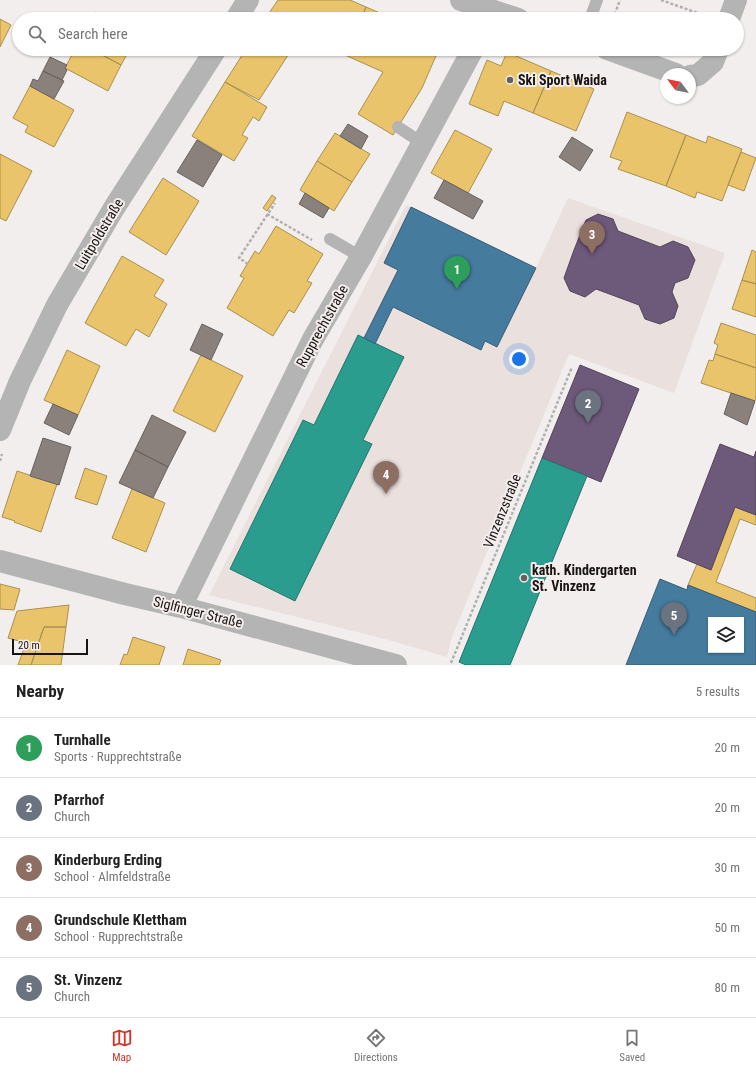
<!DOCTYPE html>
<meta charset="utf-8">
<style>
body{margin:0;font-family:"Roboto Condensed",sans-serif;background:#f2f2f2;color:#222}
.controls{position:absolute;right:12px;bottom:12px;display:grid;overflow:hidden;border-radius:0px;box-shadow:0 1px 3px #0004}
.controls button{width:36px;height:36px;display:grid;place-items:center;padding:0;border:0;border-bottom:1px solid #e0e0e0;background:#fff;color:#222;font:20px sans-serif}
.compass{position:absolute;left:660px;top:68px;width:36px;height:36px;border-radius:50%;background:#fff;box-shadow:0 1px 3px #0004;rotate:302deg}
.scale{position:absolute;left:12px;bottom:10px;width:76px;box-sizing:border-box;padding-left:4px;border:2px solid #171514;border-top:0;font-size:11px;line-height:14px;white-space:nowrap;color:#171514;-webkit-text-stroke:3px #f4edec;paint-order:stroke}
.you{position:absolute;left:519px;top:359px;width:14px;height:14px;margin:-10px;border:3px solid #fff;border-radius:50%;background:#1a73e8;box-shadow:0 0 0 6px #1a73e833}
.badge{display:grid;place-items:center;width:26px;height:26px;border-radius:50%;background:#d93025;color:#fff;font-size:13px;font-weight:700}
.pin{position:absolute;translate:-50% -33px;filter:drop-shadow(0 1px 2px #0008)}
.pin::after{content:'';position:absolute;top:21px;width:14px;height:12px;background:inherit;clip-path:polygon(0 0,100% 0,50% 100%)}
.list{margin:0;padding:0;list-style:none}
h2{display:flex;justify-content:space-between;align-items:center;height:52px;margin:0;padding:0 16px;font-size:17px}
h2 small{font-size:13px;font-weight:400;color:#767676}
.list li{display:grid;grid-template-columns:26px 1fr auto;gap:12px;align-items:center;box-sizing:border-box;height:60px;padding:0 16px;border-top:1px solid #e0e0e0}
.list b{display:block;font-size:15px;white-space:nowrap}
.list p{margin:0;font-size:13px;white-space:nowrap;color:#767676}
.list em{font-size:13px;font-style:normal;color:#767676}
.icon{flex:none;width:22px;height:22px;fill:none;stroke:currentColor;stroke-width:2;stroke-linecap:round;stroke-linejoin:round}
.map{position:relative;flex:none;width:756px;height:665px;overflow:hidden}
.search{position:absolute;background:#fff;box-shadow:0 1px 3px #0004;left:12px;right:12px;top:12px;height:44px;display:flex;align-items:center;gap:10px;box-sizing:border-box;padding:0 14px;border-radius:22px;color:#767676;font-size:15px}
.sheet{height:352px;background:#fff}
nav{display:flex;justify-content:space-around;align-items:center;box-sizing:border-box;height:56px;border-top:1px solid #e0e0e0;background:#fff;font-size:11px;color:#767676}
nav a{display:grid;justify-items:center;gap:2px}
nav .on{color:#d93025}
.map>svg:first-child{display:block}
.built{fill:#eae0de}
.homes{fill:#e9c46a;stroke:#aa9050}
.offices{fill:#6d597a;stroke:#53455b}
.schools{fill:#2a9d8f;stroke:#24746a}
.public{fill:#457b9d;stroke:#375c74;fill-rule:evenodd}
.industry{fill:#8a817c;stroke:#68615d}
.lines{fill:none;stroke-linecap:round;stroke-linejoin:round}
.path{stroke:#b1b0b1;stroke-width:2.5;stroke-dasharray:3 2;stroke-linecap:butt}
.lane{stroke:#b5b4b5;stroke-width:12}
.street{stroke:#b5b4b5;stroke-width:22}
.poi-dot{fill:#646160;stroke:#f4edec;stroke-width:1.5}
.labels{text-anchor:middle;stroke-width:4;stroke-linejoin:round;paint-order:stroke}
.poi-label{font-size:14px;font-weight:bold;fill:#171514;stroke:#f4edec;text-anchor:start}
.street-label{font-size:14px;fill:#171514;stroke:#f4edec}
</style>
<div class="map">
<svg width="756" height="665" viewBox="0 0 756 665">
<rect width="100%" height="100%" fill="#f2eeee"/>
<path class="built" d="M568,198L725,253L674,393L569,354L452,637L447,657L385,639L209,595L406,205L536,268Z"/>
<path class="homes" d="M278,0H350L366,7L361,19H265Z
M366,7L394,19H361Z
M95,12L108,19H91Z
M0,19L11,25L0,47Z
M75,49H91L121,65L108,91L65,68Z
M91,49H130L121,65Z
M246,49H292L259,100L225,82Z
M348,49H439L422,88L393,135L358,114L383,72L345,55Z
M507,52L551,71L533,113L504,101L498,116L469,104L487,60L501,66Z
M551,71L594,89L576,131L533,113Z
M225,82L267,107L259,121L253,117L242,135L248,138L234,161L192,136Z
M30,86L74,110L54,147L25,132L28,126L13,118Z
M627,112L686,135L666,186L618,169L622,161L610,157Z
M455,130L492,149L468,193L431,173Z
M335,133L370,154L352,182L317,161Z
M686,135L706,143L708,136L742,149L722,201L697,192L695,198L666,186Z
M741,152L756,158L744,191L728,185Z
M0,154L32,171L6,221L0,218Z
M317,161L352,182L334,211L300,190Z
M163,178L199,201L166,255L129,232Z
M272,195L276,198L267,211L263,208Z
M276,226L323,254L307,281L312,283L294,313L289,310L273,336L227,308L244,278L240,276L255,251L259,254Z
M752,250L756,252V284L742,280Z
M122,256L164,280L154,296L167,304L149,337L136,329L126,346L85,323Z
M742,280L756,284V317L732,309Z
M721,323L756,335V368L715,354L718,345L714,343Z
M67,350L100,366L78,415L44,400Z
M715,354L756,368V397L755,401L701,383L709,360L713,361Z
M201,355L243,376L215,432L173,411Z
M85,468L107,476L97,505L75,498Z
M17,471L57,484L41,532L14,522L15,521L2,517Z
M132,489L165,503L146,552L112,538Z
M735,507L756,515V525L740,519L716,582L756,598V612L688,585L697,564L711,570Z
M0,584L20,589L14,610L0,609Z
M69,605L66,627H44L31,665H18L26,643L8,638L17,611Z
M44,627H66L61,665H31Z
M133,637L165,647L159,665H120L124,654L127,655Z
M188,649L221,660L219,665H183Z"/>
<path class="offices" d="M598,214L613,219L618,231L660,247L673,241L688,247L695,260L688,278L675,283L672,292L678,306L674,318L660,324L645,319L639,305L596,289L585,297L570,291L564,278L574,250L586,220Z
M580,365L639,389L601,482L542,458Z
M720,444L754,457L756,451V515L735,507L711,570L677,556Z"/>
<path class="schools" d="M358,335L404,357L363,440L372,444L295,601L230,569L303,420L314,425Z
M542,458L587,476L510,665H466L459,662Z"/>
<path class="public" d="M411,207L536,268L497,347L485,341L481,350L393,307L375,344L364,338L398,270L384,263Z
M660,579L687,590L688,585L756,612V665H626ZM711,620H741V650H711Z"/>
<path class="industry" d="M50,57L67,65L65,68L67,70L62,80L43,71Z
M43,71L64,81L54,99L30,86L33,79L38,81Z
M348,124L368,136L361,149L340,136Z
M572,137L593,150L580,171L559,157Z
M197,140L222,155L203,187L177,172Z
M444,180L483,201L473,219L434,198Z
M305,193L329,208L323,218L299,204Z
M202,324L223,334L211,360L190,350Z
M731,393L755,401L747,425L724,414Z
M53,404L78,415L69,435L44,423Z
M152,415L186,432L168,467L135,450Z
M43,438L71,447L59,485L30,476Z
M135,450L168,467L153,498L119,483Z"/>
<g class="lines">
<path class="path" d="M661,0L706,16
M613,19L620,0
M267,214L312,240
M248,264L239,258L275,203
M0,461L2,454
M451,663L572,367"/>
<path class="lane" d="M590,19L597,0
M398,127L422,143
M330,239L361,257"/>
<path class="street" d="M461,0L518,19
M236,19L248,0
M729,19L736,0
M607,49L676,74
M690,76L698,75L713,62L718,49
M0,430L20,381L57,305L114,208L216,49
M0,561L125,594L181,607L396,665
M181,607L313,339L361,257L473,49"/>
</g>
<g class="poi-dot">
<circle cx="510" cy="80" r="4"/>
<circle cx="524" cy="578" r="4"/>
</g>
<g class="labels">
<g class="poi-label">
<text x="518" y="85">Ski Sport Waida</text>
<text x="532" y="575">kath. Kindergarten<tspan x="532" dy="16">St. Vinzenz</tspan></text>
</g>
<g class="street-label">
<text transform="translate(99 234) rotate(-59)" y="5">Luitpoldstraße</text>
<text transform="translate(322 326) rotate(-61)" y="5">Rupprechtstraße</text>
<text transform="translate(502 511) rotate(-68)" y="5">Vinzenzstraße</text>
<text transform="translate(198 612) rotate(14)" y="5">Siglfinger Straße</text>
</g>
</g>
</svg>
<div class="controls">
<button><svg class="icon" aria-label="layers" viewBox="0 0 24 24"><path d="M12 4l9 5-9 5-9-5zM3 14l9 5 9-5"/></svg></button>
</div>
<svg class="compass" viewBox="-18 -18 36 36"><path d="M0-13l5 13h-10z" fill="#e53935"/><path d="M0 13l5-13h-10z" fill="#767676"/></svg>
<div class="scale">20 m</div>
<div class="you"></div>
<div class="pin badge" style="left:457px;top:289px;background:#2e9e5b">1</div>
<div class="pin badge" style="left:588px;top:423px;background:#6b7280">2</div>
<div class="pin badge" style="left:592px;top:254px;background:#8d6e63">3</div>
<div class="pin badge" style="left:386px;top:494px;background:#8d6e63">4</div>
<div class="pin badge" style="left:674px;top:635px;background:#6b7280">5</div>
<div class="search"><svg class="icon" aria-label="search" viewBox="0 0 24 24"><circle cx="10" cy="10" r="6"/><path d="M15 15l6 6"/></svg>Search here</div>
</div>
<section class="sheet">
<h2>Nearby<small>5 results</small></h2>
<ul class="list">
<li><span class="badge" style="background:#2e9e5b">1</span><div><b>Turnhalle</b><p>Sports · Rupprechtstraße</p></div><em>20 m</em></li>
<li><span class="badge" style="background:#6b7280">2</span><div><b>Pfarrhof</b><p>Church</p></div><em>20 m</em></li>
<li><span class="badge" style="background:#8d6e63">3</span><div><b>Kinderburg Erding</b><p>School · Almfeldstraße</p></div><em>30 m</em></li>
<li><span class="badge" style="background:#8d6e63">4</span><div><b>Grundschule Klettham</b><p>School · Rupprechtstraße</p></div><em>50 m</em></li>
<li><span class="badge" style="background:#6b7280">5</span><div><b>St. Vinzenz</b><p>Church</p></div><em>80 m</em></li>
</ul>
</section>
<nav>
<a class="on"><svg class="icon" aria-label="map" viewBox="0 0 24 24"><path d="M3 6l6-2 6 2 6-2v14l-6 2-6-2-6 2zM9 4v14M15 6v14"/></svg>Map</a>
<a><svg class="icon" aria-label="directions" viewBox="0 0 24 24"><path d="M12 3l9 9-9 9-9-9zM9 14v-3h6M13 9l2 2-2 2"/></svg>Directions</a>
<a><svg class="icon" aria-label="saved" viewBox="0 0 24 24"><path d="M7 4h10v16l-5-4-5 4z"/></svg>Saved</a>
</nav>
